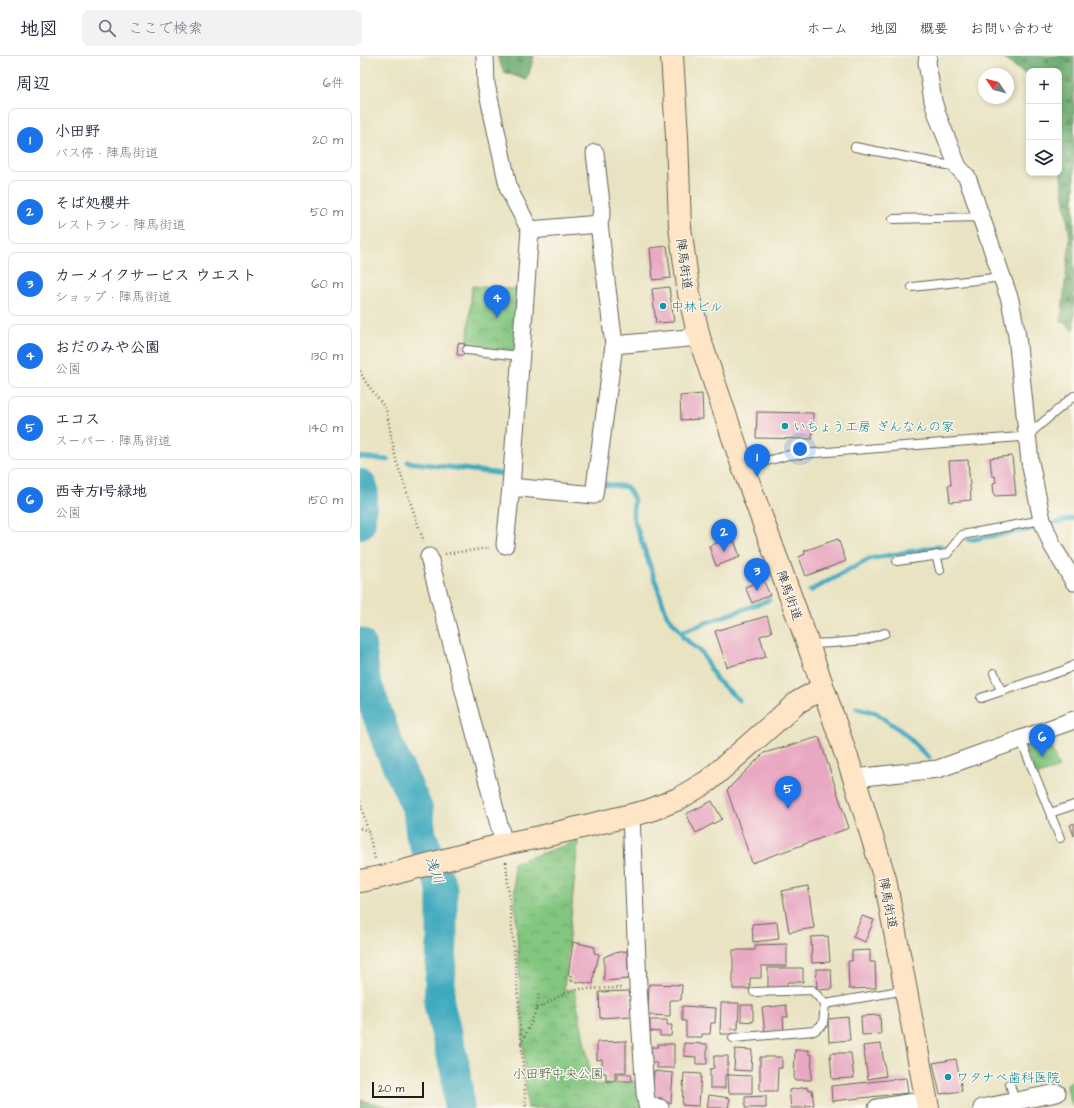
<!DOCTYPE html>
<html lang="ja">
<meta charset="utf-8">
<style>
body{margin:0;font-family:"Architects Daughter","Klee One",sans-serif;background:#f2f2f3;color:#1f2937}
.controls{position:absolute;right:12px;top:12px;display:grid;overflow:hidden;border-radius:8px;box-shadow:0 2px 6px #0003}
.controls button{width:36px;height:36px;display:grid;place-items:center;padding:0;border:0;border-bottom:1px solid #e0e1e3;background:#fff;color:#1f2937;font:20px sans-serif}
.compass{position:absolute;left:618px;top:12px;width:36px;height:36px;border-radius:50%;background:#fff;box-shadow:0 2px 6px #0003;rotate:305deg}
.scale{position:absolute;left:12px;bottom:10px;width:52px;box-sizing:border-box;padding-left:4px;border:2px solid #1c1c1c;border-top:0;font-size:11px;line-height:14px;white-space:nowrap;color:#1c1c1c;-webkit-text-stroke:3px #fbf7ec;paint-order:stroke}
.you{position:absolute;left:440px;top:393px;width:14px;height:14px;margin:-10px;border:3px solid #fff;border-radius:50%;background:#1a73e8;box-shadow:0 0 0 6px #1a73e833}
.badge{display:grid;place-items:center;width:26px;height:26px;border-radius:50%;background:#1a73e8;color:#fff;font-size:13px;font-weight:700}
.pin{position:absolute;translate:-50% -33px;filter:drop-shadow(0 1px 2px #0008)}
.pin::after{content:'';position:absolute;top:21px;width:14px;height:12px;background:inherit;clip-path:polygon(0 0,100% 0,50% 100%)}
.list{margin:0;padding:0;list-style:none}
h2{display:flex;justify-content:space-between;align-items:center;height:52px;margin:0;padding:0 16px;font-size:17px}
h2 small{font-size:13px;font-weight:400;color:#747a83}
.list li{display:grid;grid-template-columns:26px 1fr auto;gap:12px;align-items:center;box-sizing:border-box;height:64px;margin:0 8px 8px;padding:0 8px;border:1px solid #e0e1e3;border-radius:8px}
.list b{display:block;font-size:15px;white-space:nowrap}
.list p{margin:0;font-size:13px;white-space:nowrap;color:#747a83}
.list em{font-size:13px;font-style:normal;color:#747a83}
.icon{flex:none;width:22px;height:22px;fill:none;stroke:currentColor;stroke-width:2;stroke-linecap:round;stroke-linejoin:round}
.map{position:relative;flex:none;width:714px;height:1052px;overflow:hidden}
header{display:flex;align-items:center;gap:24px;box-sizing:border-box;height:56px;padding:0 20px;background:#fff;border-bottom:1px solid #e0e1e3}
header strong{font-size:19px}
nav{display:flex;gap:22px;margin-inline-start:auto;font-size:14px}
.search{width:280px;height:36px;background:#f2f2f3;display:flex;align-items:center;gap:10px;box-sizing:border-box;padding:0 14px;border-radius:8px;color:#747a83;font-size:15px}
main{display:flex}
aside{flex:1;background:#fff}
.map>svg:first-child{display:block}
.forest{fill:url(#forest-firs);stroke:#426445}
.park{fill:url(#park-crowns);stroke:#4f714e}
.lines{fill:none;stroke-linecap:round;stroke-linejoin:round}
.stream{stroke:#3ea9be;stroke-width:5}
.river{stroke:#3ea9be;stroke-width:31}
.building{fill:#e8a8c2}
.lane-casing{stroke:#646256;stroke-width:10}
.street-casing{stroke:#646256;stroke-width:19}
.secondary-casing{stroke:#646256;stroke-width:24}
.path{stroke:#646256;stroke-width:2.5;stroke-dasharray:1 3;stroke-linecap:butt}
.lane{stroke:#fff;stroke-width:8}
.street{stroke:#fff;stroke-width:17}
.secondary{stroke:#fde5c5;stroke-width:22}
.culture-dot{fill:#0f9aa8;stroke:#fbf7ec;stroke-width:1.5}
.labels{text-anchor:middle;stroke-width:3;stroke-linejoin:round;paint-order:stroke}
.street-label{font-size:13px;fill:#1c1c1c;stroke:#fbf7ec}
.culture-label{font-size:13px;fill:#0d838f;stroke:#fbf7ec;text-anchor:start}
.park-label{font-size:13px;fill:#456044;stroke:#fbf7ec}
.water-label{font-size:14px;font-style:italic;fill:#2b5b65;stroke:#fbf7ec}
</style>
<header>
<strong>地図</strong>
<div class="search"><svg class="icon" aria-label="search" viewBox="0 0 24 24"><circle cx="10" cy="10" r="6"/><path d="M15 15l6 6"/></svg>ここで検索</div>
<nav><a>ホーム</a><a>地図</a><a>概要</a><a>お問い合わせ</a></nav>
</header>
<main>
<aside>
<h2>周辺<small>6件</small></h2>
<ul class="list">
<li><span class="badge">1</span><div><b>小田野</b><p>バス停 · 陣馬街道</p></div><em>20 m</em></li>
<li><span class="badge">2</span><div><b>そば処櫻井</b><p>レストラン · 陣馬街道</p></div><em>50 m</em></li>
<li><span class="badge">3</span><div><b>カーメイクサービス ウエスト</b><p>ショップ · 陣馬街道</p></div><em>60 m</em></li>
<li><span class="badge">4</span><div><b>おだのみや公園</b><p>公園</p></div><em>130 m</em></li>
<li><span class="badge">5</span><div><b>エコス</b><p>スーパー · 陣馬街道</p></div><em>140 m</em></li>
<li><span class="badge">6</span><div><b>西寺方1号緑地</b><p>公園</p></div><em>150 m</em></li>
</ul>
</aside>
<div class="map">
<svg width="714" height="1052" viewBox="0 0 714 1052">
<defs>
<pattern id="forest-firs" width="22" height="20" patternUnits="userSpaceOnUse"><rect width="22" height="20" fill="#69ab6e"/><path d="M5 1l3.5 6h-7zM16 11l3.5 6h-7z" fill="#568a5a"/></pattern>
<pattern id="park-crowns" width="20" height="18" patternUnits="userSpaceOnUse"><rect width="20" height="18" fill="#82c67f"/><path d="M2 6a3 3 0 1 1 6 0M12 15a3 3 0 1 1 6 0" fill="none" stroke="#6aa067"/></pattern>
</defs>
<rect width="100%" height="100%" fill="#fbf7ec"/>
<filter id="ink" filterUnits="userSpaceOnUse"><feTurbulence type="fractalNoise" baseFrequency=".025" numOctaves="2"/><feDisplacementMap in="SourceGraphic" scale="8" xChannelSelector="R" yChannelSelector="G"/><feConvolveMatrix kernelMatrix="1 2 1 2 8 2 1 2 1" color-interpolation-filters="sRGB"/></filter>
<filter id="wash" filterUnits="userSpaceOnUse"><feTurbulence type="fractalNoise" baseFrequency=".012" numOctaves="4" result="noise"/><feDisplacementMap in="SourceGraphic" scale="16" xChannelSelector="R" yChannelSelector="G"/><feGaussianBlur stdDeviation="0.9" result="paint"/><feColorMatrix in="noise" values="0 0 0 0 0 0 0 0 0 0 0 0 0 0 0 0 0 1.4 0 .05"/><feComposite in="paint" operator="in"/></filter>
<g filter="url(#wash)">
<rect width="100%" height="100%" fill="#e9e3c2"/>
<path class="forest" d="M137,0H174L167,24L144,16Z
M640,0H714V274L701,265L710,183L699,107V15H669V21Z
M0,1044L35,1052H0Z"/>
<path class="park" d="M112,230L166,234L161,289L151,299L107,294Z
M686,677L699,712L676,720L664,690Z
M218,785L204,934L214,933L233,1029L285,1025L287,1049L300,1052H167L153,807Z
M714,1024V1052L709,1041L707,1028Z"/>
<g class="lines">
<path class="stream" d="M0,401L28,404
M48,406L143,418
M244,428L267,431L274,443L273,461L307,559L321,576L323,581L342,597L356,623L379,644
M688,469L714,462
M609,484L677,472
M450,535L509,503L581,490
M321,576L409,544
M497,652L516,657L544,677L569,702"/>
<path class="river" d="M0,428L3,433L0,468
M0,587L5,623L29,691L58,754L61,779L82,832V885L79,948L96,1016L99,1052"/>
</g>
<g id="blocks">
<path class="building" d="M307,190L311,222L293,224L290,192Z
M309,231L314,266L296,267L292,233Z
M98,287L105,288L104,299H97Z
M342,338L343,363L321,364L320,340Z
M397,356L453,357L452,383L396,382Z
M652,400L656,439L634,440L633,427L636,426L635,420H632L630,402Z
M608,404L611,444L590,446L588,429H591L589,405Z
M373,481L380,501L356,510L349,490Z
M478,483L486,505L446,520L439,501L445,498L444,495Z
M403,524L410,539L392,547L385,531Z
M407,560L412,576L400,580L406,601L367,611L355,575Z
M459,681L489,772L392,807L367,734L404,697Z
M352,745L362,763L336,777L326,758Z
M714,767V780L710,769Z
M448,830L454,872L429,876L422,835Z
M502,860L514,864L505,886L493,881Z
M417,866L419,883L393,886L392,868Z
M468,880L470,906L452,907L451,881Z
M213,886L235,891L234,897L239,898L236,911H235L233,928L211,925L212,920L208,919Z
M427,888V910H401V922H390V933H373V894H395V889Z
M510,894V906H515L516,932L489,933L488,905H492V895Z
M267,895L269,923L244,925V901L253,897Z
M408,912H443V926H427V933H408Z
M456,913H471L472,933L457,934Z
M289,928L322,929L321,944H310V960L288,959Z
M270,935L272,960L240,962L239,936Z
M361,947H379L378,973H371L372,978H360Z
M381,949H393V966L381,965Z
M426,949L428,961H423L424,975L405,977L402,952Z
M322,950L356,952L355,967H351L350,978H342V981H326V965H322Z
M520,959L521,978L502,979L501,960Z
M488,961L490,984L469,986L468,963Z
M290,964H307V969H312L311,980H300V976L290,975Z
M266,985V1016H255V1025H246V1017H242V1003L237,1004V986Z
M324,987L347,988V1008H336V1001L324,1000Z
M298,988H314V1012H297V1007H290L291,991H298Z
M521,988L526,1020L508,1023L503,990Z
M375,993L392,994L391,1015L374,1014Z
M435,994H449V999H452L451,1024H434Z
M470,997H491L494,1022L472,1023Z
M354,1000H368V1019H365V1032H350V1013L354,1012Z
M400,1001H422V1012H418L417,1035H400Z
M596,1003L602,1035L580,1038L573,1007Z
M294,1015L313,1017L311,1047L301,1046L302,1042H292Z
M324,1017L341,1018L339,1050L322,1049Z
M257,1018H271L272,1025H257Z
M368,1019L392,1020V1037H369Z
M546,1022L548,1037L472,1045L471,1030Z
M447,1031V1034H452L454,1049L446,1050V1052H431L429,1034Z
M349,1039L370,1042L368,1052H347Z
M406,1040V1052H385V1041Z"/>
</g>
</g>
<g filter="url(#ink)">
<use href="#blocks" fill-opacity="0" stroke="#646256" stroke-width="1"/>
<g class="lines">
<defs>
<path id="lane" d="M495,91L597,111
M533,163L621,161
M552,231L643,221
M107,294L160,300
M384,411L429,399L660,381L668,379L714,340
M576,499L580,514
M537,505L587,498L602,479L682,464
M448,588L473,587L505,584L525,577
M634,617L641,635
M621,642L705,614L714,609
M661,684L700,782
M690,757L714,749
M465,948L545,934
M373,982L454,975L463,968L465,948L452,934L394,936
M650,1028L655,1046"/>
<path id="street" d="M125,0L126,28L149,134L170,174
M568,0L567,6L573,45L578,61L598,111L607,121L650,244L657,280L670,406L682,464L692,489L714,526
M235,97L242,155L239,168L254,289L234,439L151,431L170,174L239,168
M254,289L339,281
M145,489L151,431
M69,501L144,788
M494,722L578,713L714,664
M271,759L278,930L285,1037L287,1049L300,1052
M517,1052L566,1044
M622,1052L697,1037"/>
<path id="secondary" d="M312,0L317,80L320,171L329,238L339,281L383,411L448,588L494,722L525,823L568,1052
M0,825L21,821L144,788L180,781L288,755L318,743L348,725L438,646L463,632"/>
</defs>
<use href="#lane" class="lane-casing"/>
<use href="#street" class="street-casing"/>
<use href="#secondary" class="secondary-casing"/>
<path class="path" d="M0,315L5,325L26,353L36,404L64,486
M85,498L129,492
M0,745L8,775
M0,772L8,775L15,803
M146,806L157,928L166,1052
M177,953L205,937L221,933L261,932
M161,988L177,953L179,937"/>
<use href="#lane" class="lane"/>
<use href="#street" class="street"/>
<use href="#secondary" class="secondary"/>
</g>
</g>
<g class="culture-dot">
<circle cx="303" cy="250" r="4"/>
<circle cx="425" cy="370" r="4"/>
<circle cx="588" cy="1021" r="4"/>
</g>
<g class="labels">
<g class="street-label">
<text transform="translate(325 208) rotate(82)" y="5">陣馬街道</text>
<text transform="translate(430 539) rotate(70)" y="5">陣馬街道</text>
<text transform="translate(529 847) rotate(79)" y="5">陣馬街道</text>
</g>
<g class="culture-label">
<text x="311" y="255">中林ビル</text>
<text x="433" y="375">いちょう工房 ぎんなんの家</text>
<text x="596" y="1026">ワタナベ歯科医院</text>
</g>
<g class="park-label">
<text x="198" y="1022">小田野中央公園</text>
</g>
<g class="water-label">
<text transform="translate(75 814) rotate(70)" y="5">浅川</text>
</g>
</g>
</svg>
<div class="controls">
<button>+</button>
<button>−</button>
<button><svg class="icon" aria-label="layers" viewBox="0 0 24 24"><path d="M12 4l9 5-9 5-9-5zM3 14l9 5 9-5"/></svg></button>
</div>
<svg class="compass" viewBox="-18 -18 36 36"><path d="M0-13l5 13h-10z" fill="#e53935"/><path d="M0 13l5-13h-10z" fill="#747a83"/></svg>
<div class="scale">20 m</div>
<div class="you"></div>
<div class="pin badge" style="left:397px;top:421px">1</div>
<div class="pin badge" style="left:364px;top:496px">2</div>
<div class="pin badge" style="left:397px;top:535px">3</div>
<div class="pin badge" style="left:137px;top:262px">4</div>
<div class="pin badge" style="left:428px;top:753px">5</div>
<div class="pin badge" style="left:682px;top:701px">6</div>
</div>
</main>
